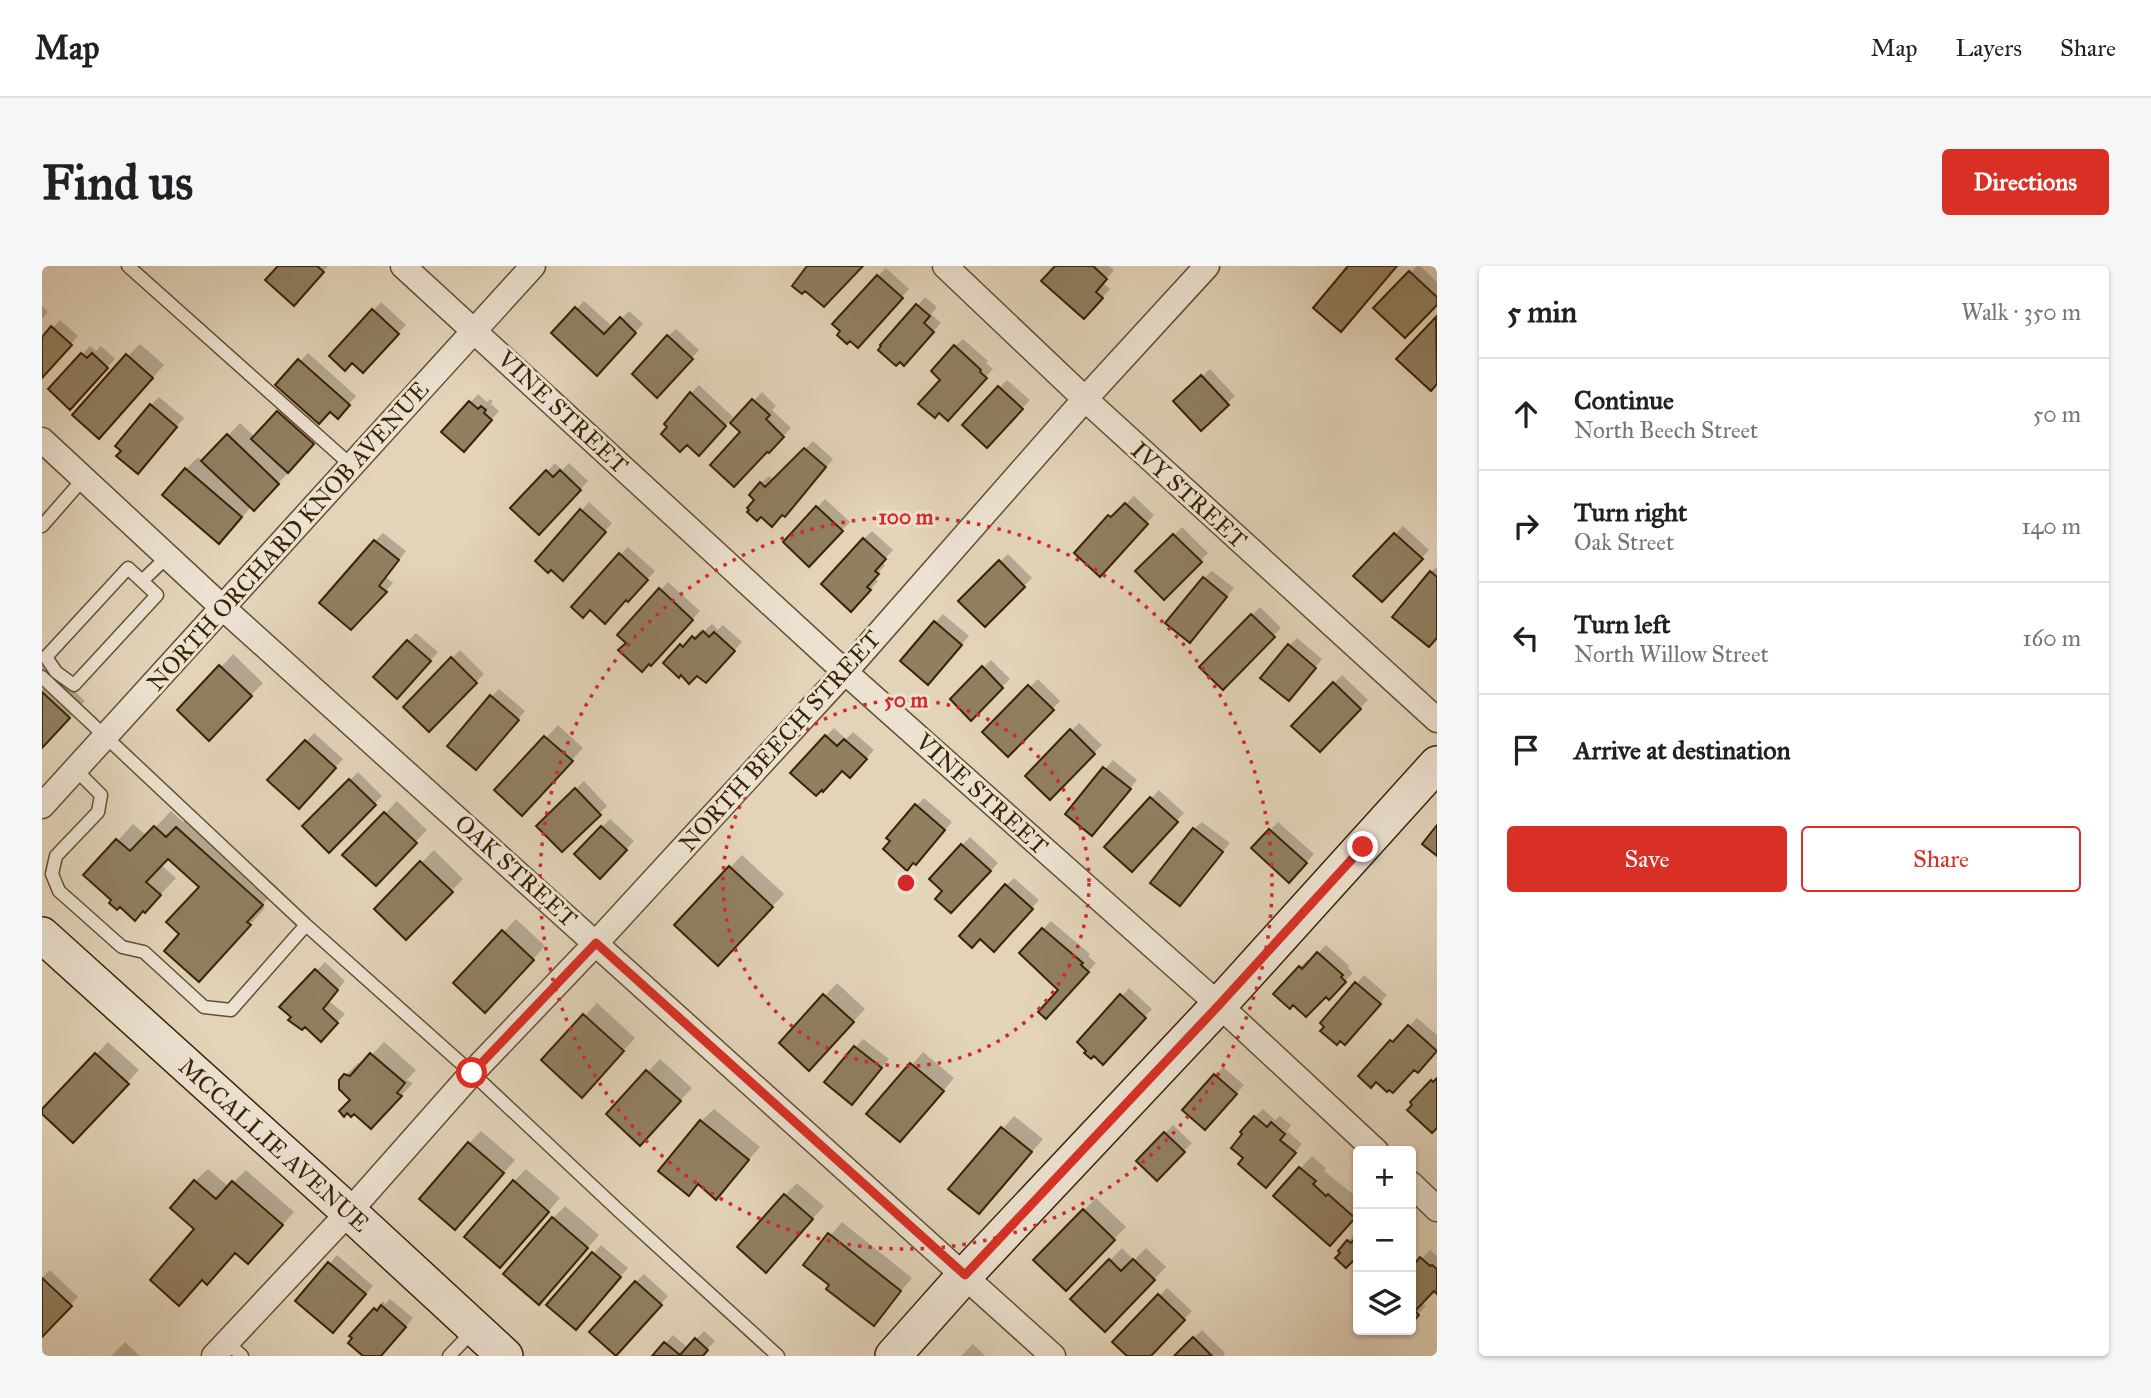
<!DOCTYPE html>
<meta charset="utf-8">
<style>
body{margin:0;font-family:"IM FELL Great Primer",serif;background:#f6f6f6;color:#202124}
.controls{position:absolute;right:21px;bottom:21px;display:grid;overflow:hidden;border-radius:7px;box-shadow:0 2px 5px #0004}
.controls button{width:63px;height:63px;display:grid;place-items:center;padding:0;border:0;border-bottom:2px solid #e0e0e0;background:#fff;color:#202124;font:35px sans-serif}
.stop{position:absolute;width:21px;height:21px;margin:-16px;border:5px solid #d93025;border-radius:50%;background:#fff}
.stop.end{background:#d93025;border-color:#fff;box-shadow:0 2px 7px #0008}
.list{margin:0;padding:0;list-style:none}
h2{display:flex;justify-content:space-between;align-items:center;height:91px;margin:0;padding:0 28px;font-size:30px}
h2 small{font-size:23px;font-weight:400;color:#757577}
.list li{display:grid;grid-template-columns:46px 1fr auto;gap:21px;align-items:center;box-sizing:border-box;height:112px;padding:0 28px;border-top:2px solid #e0e0e0}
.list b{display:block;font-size:26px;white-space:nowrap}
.list p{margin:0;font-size:23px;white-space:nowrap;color:#757577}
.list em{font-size:23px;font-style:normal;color:#757577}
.actions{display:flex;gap:14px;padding:21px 28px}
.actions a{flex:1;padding:16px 0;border:2px solid #d93025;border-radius:7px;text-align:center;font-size:24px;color:#d93025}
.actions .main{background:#d93025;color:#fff}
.icon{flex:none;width:38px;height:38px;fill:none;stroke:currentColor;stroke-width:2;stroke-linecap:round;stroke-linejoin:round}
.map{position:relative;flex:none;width:1395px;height:1090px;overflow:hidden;border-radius:7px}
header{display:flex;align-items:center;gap:42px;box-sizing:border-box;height:98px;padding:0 35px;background:#fff;border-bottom:2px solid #e0e0e0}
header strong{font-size:33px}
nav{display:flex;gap:38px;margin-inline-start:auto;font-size:24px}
.intro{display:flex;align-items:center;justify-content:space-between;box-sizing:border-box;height:168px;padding:0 42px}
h1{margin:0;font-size:49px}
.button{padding:18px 32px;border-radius:7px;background:#d93025;color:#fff;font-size:24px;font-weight:700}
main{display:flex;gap:42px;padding:0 42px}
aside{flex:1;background:#fff;border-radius:7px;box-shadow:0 2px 5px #0004}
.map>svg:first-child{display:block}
.shadow{fill:#0003}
.building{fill:#917f61;stroke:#3a2402;stroke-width:2}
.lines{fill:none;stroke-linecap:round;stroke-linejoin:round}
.lane-casing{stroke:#645030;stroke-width:15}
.street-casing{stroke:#645030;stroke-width:27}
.secondary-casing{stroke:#3a2402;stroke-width:38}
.lane{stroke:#ece2d2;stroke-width:12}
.street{stroke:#ece2d2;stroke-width:24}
.secondary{stroke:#ece2d2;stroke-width:35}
.route{stroke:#d93025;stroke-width:9}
.ring{fill:none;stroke:#d62828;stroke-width:3.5;stroke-dasharray:3.5 7}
.labels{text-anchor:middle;stroke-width:6;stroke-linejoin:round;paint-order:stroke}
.street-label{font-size:24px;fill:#3a2402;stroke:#ece2d2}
.centre{fill:#d62828;stroke:#ece2d2;stroke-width:3.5}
.ring-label{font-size:21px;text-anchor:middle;font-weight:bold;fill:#d62828;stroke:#ece2d2;stroke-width:6;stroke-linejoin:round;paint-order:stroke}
</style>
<header>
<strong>Map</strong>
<nav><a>Map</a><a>Layers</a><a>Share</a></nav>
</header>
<div class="intro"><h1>Find us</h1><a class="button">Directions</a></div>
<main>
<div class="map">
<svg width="1395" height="1090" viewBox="0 0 1395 1090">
<rect width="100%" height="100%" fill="#e2d3b9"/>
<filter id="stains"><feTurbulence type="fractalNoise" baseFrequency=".00286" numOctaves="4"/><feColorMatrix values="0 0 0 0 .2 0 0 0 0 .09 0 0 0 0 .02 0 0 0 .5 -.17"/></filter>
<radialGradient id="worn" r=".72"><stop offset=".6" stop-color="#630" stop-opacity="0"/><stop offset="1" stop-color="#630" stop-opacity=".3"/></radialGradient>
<path class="shadow" d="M238,0H286L259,29Z
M1015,0H1067L1072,4L1061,17L1068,23L1050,43Z
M1375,0H1378L1395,16V36L1334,42Z
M844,2L867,23L824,72L836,10Z
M883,31L895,41L889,48L899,57L870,89L840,79Z
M542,35L571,61L587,45L601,58L563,100L512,67Z
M339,36L364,59L321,104L310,95L290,89Z
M0,40L6,46L0,53Z
M1395,52V116L1389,123L1357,93Z
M18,54L36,70L0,110V73Z
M634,63L657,84L623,122L626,70Z
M921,73L946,95L944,97L951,103L914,145L901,114L913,80Z
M98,78L122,99L69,159L86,90Z
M48,80L54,85L59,80L73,93L36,133L8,123Z
M266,87L314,130L303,143L236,118Z
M1168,103L1193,130L1159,162L1133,135Z
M965,114L988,134L945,180L922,159Z
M657,119L691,151L665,180L649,127Z
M720,126L734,140L730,144L749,162L727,185L691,157Z
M436,128L445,136L448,133L451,135L449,138L457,145L430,175L402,166Z
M117,131L142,152L103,198L109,139Z
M244,138L279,169L247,204L248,205L224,230L210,240L189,264L144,203L156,191L161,195L198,157L213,171Z
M771,175L791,193L750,241L715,233L719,217L727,210L732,214Z
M513,197L520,204L527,197L546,215L497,267L470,242Z
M1092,230L1112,249L1066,300L1034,287L1076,242L1078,244Z
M783,233L808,256L767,298L743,276Z
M547,236L570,257L529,305L509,302L495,295Z
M1361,260L1387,284L1340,334L1314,310Z
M1140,261L1166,287L1122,332L1096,305Z
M830,265L851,284L840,296L843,299L832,312L836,315L817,336L822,273Z
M341,267L364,285L344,311L351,317L309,362L333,275Z
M586,281L613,305L594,326L578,289Z
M966,288L990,312L943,359L919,335Z
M1395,301V371L1389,306Z
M1170,305L1192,322L1155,367L1162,312Z
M626,316L658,345L617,389L586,376L577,368Z
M1218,341L1239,362L1181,422L1159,401Z
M901,348L927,370L893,409L860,395Z
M670,358L676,364L681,359L700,376L671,407H655L623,397L647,372L649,374L659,364L662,366Z
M374,367L396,386L363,423L366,375Z
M1255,372L1280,393L1254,425L1247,380Z
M418,384L442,408L387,464L363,441Z
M191,388L221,417L179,461V401Z
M949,394L968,413L929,452L910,433Z
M0,395L43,435L0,480Z
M1300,409L1326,434L1278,484L1252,460Z
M996,413L1018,435L966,489L943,466Z
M457,423L483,445L442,493L449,431Z
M1037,457L1060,479L1008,532L985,510Z
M516,459L541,482L492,535L455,524Z
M792,462L804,473L811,466L832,484L816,502L784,470Z
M272,467L301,493L265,532L228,514Z
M1071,494L1095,514L1058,560L1025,548Z
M316,506L340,530L287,584L263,560Z
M542,515L565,540L520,584L496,560Z
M1117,524L1142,547L1097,596L1065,581Z
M882,532L910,556L881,589L874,540Z
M355,535L385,564L333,618L303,589Z
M129,545L141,556L151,546L236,622L220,639L223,642L173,698L159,621L126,591L119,599L134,612L103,645L71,634L44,609L91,558L105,570Z
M568,553L592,575L566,602L534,588Z
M1160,556L1188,577L1138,638L1152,563Z
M1236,556L1272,588L1255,607L1211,582Z
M928,571L956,597L923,633L902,625L920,579Z
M392,584L421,613L364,672L334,643Z
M700,589L742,628L688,685L634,659Z
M972,612L997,634L960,676L964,620Z
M474,653L503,680L455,733L413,717Z
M1009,655L1048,688L1046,690L1054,697L1012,743L1019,724L1001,663Z
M1284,679L1307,700L1306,702L1311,707L1287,732L1284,729L1251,737L1258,701L1266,694L1268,696Z
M283,696L303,715L287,735L303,748L279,774L240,741Z
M1322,709L1345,729L1311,769L1284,761L1280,757Z
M795,717L823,743L779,790L739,777Z
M1087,722L1110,743L1069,788L1080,730Z
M555,737L593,772L552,817L501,794Z
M1375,752L1395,769V784L1384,797L1372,802L1349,775L1357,768L1359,769Z
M821,773L847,793L818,828L784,816Z
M66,776L97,804L43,862L0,846Z
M342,776L374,804L365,814L371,817L341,849L310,834L299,814L316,797L321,798Z
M881,786L912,812L870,862L827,848Z
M618,793L650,822L610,865L566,848Z
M1181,801L1202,819L1171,854L1142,844Z
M672,843L718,881L674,931L659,855Z
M1221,843L1233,854L1238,850L1249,859L1245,865L1260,878L1232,912L1204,892L1213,851Z
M972,850L1001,873L949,934L908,923Z
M1131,859L1150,877L1115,913L1096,895Z
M439,865L473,894L425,949L427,877Z
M1270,890L1284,902L1282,905L1316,932V947L1300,965L1234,929Z
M166,903L187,921L204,904L252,946L218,984L194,985L161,1012L155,963L153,915Z
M484,903L518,932L470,988L472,915Z
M755,917L782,940L736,992L743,929Z
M1054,932L1084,961L1024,1022L994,994Z
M523,940L557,969L509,1024L511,952Z
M800,956L870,1012L831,1058L764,998Z
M1314,967L1316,969V998L1311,993L1306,975Z
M559,979L586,1002L541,1053L507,1039Z
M1080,982L1092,994L1104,982L1124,1001L1063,1064L1031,1033Z
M1388,984L1395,990V1026L1392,1023L1380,1037L1384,1040L1369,1055V1004Z
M295,989L331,1020L299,1057L256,1035Z
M8,1004L36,1031L0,1069V1012Z
M602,1008L626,1030L582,1080L594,1016Z
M1125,1022L1150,1045L1107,1090H1087L1073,1076Z
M348,1033L371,1052L338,1090H324L333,1043L341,1035L343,1038Z
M1160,1064L1183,1087L1181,1090H1134Z
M662,1065L673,1075L659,1090H612L631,1069L646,1082Z
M83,1076L98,1090H69Z
M931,1078L943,1090H919Z"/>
<path class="building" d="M236,0H275L282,6L252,40L223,14Z
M765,0H821L782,41L763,25L760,28L750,20Z
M1013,0H1051L1065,13L1054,26L1061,32L1042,53L999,15Z
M1306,0H1355L1299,66L1271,42Z
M1367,5L1395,31V39L1363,72L1331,42Z
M835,9L861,32L816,82L808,75L805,78L795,69L798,65L790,58Z
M874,38L888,50L882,57L892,66L862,100L858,96L854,100L836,84L839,80L838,79Z
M533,41L562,68L578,51L594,67L555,110L509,67Z
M330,43L357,68L321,107L310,97L303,105L287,90Z
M1394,51L1395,118L1389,125L1354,93Z
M9,60L30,79L0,112V71Z
M625,69L651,93L615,132L590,108Z
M912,79L939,104L938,106L945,112L906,155L897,147L893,152L876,138L898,114L889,105Z
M39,87L45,92L50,87L66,102L28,144L6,123Z
M84,88L111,112L57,173L30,149Z
M256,93L308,139L296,153L288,146L277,158L233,119Z
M1159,109L1187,139L1159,165L1131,135Z
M956,120L981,143L945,182L920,159Z
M648,126L684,160L657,190L645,179L638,186L619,168L625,161L622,158Z
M710,133L728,149L724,153L742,171L727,187L725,186L692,221L668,199L698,166L688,157Z
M427,135L436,143L439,140L444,144L442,147L450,154L422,186L399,166Z
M108,138L135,161L96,208L74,190L79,185L73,180Z
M235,145L272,178L246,207L209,173Z
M185,168L237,218L212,245L159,195Z
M762,182L784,201L743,251L740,249L730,261L719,251L715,255L705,246L707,244L705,242L712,234L707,229L718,216L723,221Z
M143,202L200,251L177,278L120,229Z
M504,204L511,211L518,204L539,224L497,269L468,242Z
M1083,237L1106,258L1058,311L1032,287L1066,249L1069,251Z
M774,240L801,265L767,301L741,276Z
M538,243L564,266L521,315L509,304L506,307L493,295Z
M1352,267L1381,293L1340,336L1311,310Z
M1131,268L1160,296L1122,334L1093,305Z
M821,272L844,293L833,305L837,308L825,321L829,324L809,346L779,318Z
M332,274L357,294L337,320L345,326L309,364L277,337Z
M577,287L606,314L586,336L584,334L563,358L548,344L541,352L529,341Z
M957,294L983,321L943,361L916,335Z
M1388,305L1395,311V372L1387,381L1350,351Z
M1161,311L1185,331L1148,377L1123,357Z
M617,322L651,354L609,400L607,398L600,406L576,384L584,377L575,369Z
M1209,348L1233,371L1181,424L1157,401Z
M892,355L920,379L886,419L858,395Z
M661,365L667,371L672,366L693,385L664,417L655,410L647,418L639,409L637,412L621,397L638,378L641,381L650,370L653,373Z
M365,374L389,395L355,433L331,411Z
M1246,378L1274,402L1247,435L1218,412Z
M409,391L435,417L387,466L361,441Z
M177,399L210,430L167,475L135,444Z
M940,400L961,422L929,455L908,433Z
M1291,416L1319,443L1278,486L1249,460Z
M986,419L1012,444L966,491L940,466Z
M0,426L28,452L0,482Z
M448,429L477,454L434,504L405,480Z
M1028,463L1053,488L1008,534L983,510Z
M783,469L795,480L802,473L825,493L808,512L800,505L781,526L780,524L774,530L748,507Z
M502,470L531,495L480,550L452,524Z
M263,474L294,502L257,543L225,514Z
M1061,501L1089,523L1050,570L1023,548Z
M307,513L334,539L287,587L260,560Z
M533,522L559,549L520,586L494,560Z
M1108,531L1136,556L1090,606L1062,581Z
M873,538L903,564L874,599L871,597L865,605L841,583L848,575L844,572Z
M342,546L375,577L334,620L300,589Z
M1395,559V590L1380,578Z
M112,560L124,571L134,561L221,639L205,656L209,659L157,716L122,685L137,668L124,656L157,621L126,593L104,616L119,629L103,647L101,645L93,655L78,641L75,644L67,637L69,634L41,609L74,573L88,585Z
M559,560L585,584L558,613L532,588Z
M1151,562L1181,586L1138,640L1108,617Z
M1227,563L1265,597L1247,617L1209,582Z
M919,578L949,605L909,647L893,633L900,625L887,613Z
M378,595L411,626L364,674L332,643Z
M687,600L731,641L676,700L632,659Z
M963,618L991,643L952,686L938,673L930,682L917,670Z
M1000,662L1041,697L1039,699L1047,706L1004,753L996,746L1016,724L977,687Z
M460,664L492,694L443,747L411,717Z
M1275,686L1301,709L1299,711L1304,716L1287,734L1284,731L1264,751L1251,739L1248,743L1231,728L1257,700L1260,703Z
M273,703L296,724L281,743L296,757L279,776L263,761L260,764L246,754L249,751L237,741Z
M1313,716L1339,738L1303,779L1298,775L1295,779L1278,765L1282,761L1278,757Z
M781,728L812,756L767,805L737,777Z
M1078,728L1104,752L1061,799L1052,790L1049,793L1042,787L1044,785L1035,776Z
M541,748L582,785L540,832L499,794Z
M1366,759L1395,785L1376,807L1372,804L1351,827L1347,824L1345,826L1334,816L1329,822L1316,810L1348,774L1351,776Z
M812,780L840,802L810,839L782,816Z
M53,787L87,818L31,877L0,848V843Z
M328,787L363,817L355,827L360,830L329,863L312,848L309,851L305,847L302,851L297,845L308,834L297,823V814L302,808L308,810Z
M868,797L902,825L858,876L824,848Z
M604,804L639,835L598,880L564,848Z
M1172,808L1195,828L1163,864L1140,844Z
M1395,812V862L1390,867L1365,844L1370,839L1368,836L1389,814L1391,816Z
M1212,850L1225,861L1229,856L1243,868L1238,874L1254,887L1224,922L1196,898L1201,892L1189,882L1200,868L1198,866Z
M658,854L707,894L674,934L656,918L647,930L616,905Z
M959,861L990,886L937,948L906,923Z
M1122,866L1143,886L1115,915L1094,895Z
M426,876L462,907L413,964L377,933Z
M1257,901L1274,915L1271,918L1284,930L1286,928L1313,952L1288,980L1231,930Z
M152,914L174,933L190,915L241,959L206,998L193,987L165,1019L160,1014L137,1040L108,1014L152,963L128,942Z
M471,914L507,946L458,1002L422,971Z
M742,928L771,953L724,1007L695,981Z
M1041,943L1073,974L1024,1025L991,994Z
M510,951L546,982L497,1039L461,1008Z
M786,967L859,1025L832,1060L784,1023L787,1019L761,999Z
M1316,969V1000L1311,995L1304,1002L1293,992L1298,987L1296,985L1305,974L1309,977Z
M550,986L579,1011L534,1064L504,1039Z
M1378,991L1388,1000L1390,999L1395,1003V1028L1392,1025L1373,1045L1377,1049L1369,1058V1002Z
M1067,993L1079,1005L1091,993L1113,1014L1063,1066L1028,1033Z
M286,996L324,1028L291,1067L253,1035Z
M0,1012L30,1040L0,1071Z
M593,1015L620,1039L574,1090L547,1066Z
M1116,1028L1143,1054L1109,1090H1085L1070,1076Z
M339,1039L364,1061L339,1090H321L306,1077L310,1072L307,1070L332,1042L335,1045Z
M1151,1071L1170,1090H1132Z
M653,1072L666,1084L661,1090H610L622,1076L638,1089Z"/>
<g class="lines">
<defs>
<path id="lane" d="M86,0L310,200
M0,260L42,212
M86,302L115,329L32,419L14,406L4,391Z
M100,315L126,290
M0,411L264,659L430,807L576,944L736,1090
M34,504L59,529L56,546L14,590L10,608L17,625L80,681L102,686L162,741L189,744L264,659
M185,1076L200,1090
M407,1090L431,1065"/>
<path id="street" d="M361,0L803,406L1177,739L1334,885
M903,0L1043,133L1395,454
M0,174L181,342L1011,1090
M0,540L491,0
M1369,918L1395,943
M172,1090L307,946L430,807L554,677L803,406L1043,133L1165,0"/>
<path id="secondary" d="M0,669L307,946L463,1090
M851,1090L923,1009L1177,739L1395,498"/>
</defs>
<use href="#lane" class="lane-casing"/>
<use href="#street" class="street-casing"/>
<use href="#secondary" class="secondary-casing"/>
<use href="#lane" class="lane"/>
<use href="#street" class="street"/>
<use href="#secondary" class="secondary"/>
</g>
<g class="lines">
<path class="route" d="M430,807L554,677L923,1009L1177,739L1321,581"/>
</g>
<g class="ring">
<circle cx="864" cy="617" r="183"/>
<circle cx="864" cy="617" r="366"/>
</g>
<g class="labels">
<g class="street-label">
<text transform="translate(521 146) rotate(43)" y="8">VINE STREET</text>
<text transform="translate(1147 229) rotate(42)" y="8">IVY STREET</text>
<text transform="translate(246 270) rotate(-48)" y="8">NORTH ORCHARD KNOB AVENUE</text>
<text transform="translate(738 475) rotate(-48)" y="8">NORTH BEECH STREET</text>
<text transform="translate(940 528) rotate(42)" y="8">VINE STREET</text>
<text transform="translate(474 605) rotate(42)" y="8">OAK STREET</text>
<text transform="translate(232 879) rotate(42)" y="8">MCCALLIE AVENUE</text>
</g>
</g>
<circle cx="864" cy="617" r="10" class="centre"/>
<g class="ring-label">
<text x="864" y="258">100 m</text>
<text x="864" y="441">50 m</text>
</g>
<rect width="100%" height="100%" filter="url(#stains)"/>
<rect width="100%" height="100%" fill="url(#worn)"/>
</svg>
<div class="controls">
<button>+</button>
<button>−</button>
<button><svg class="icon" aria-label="layers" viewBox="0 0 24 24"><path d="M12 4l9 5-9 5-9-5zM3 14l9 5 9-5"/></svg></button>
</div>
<div class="stop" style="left:430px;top:807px"></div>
<div class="stop end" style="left:1321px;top:581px"></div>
</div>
<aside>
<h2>5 min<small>Walk · 350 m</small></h2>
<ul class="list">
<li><svg class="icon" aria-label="ahead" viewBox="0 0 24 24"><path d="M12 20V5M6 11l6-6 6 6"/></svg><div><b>Continue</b><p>North Beech Street</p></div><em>50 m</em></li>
<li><svg class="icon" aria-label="right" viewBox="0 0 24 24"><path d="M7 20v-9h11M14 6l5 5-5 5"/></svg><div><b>Turn right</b><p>Oak Street</p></div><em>140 m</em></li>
<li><svg class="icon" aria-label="left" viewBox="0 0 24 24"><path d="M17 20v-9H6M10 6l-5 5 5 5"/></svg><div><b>Turn left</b><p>North Willow Street</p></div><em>160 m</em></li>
<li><svg class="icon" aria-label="arrive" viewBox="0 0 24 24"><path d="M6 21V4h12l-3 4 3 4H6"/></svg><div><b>Arrive at destination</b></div></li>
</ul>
<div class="actions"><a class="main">Save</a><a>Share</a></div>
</aside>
</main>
